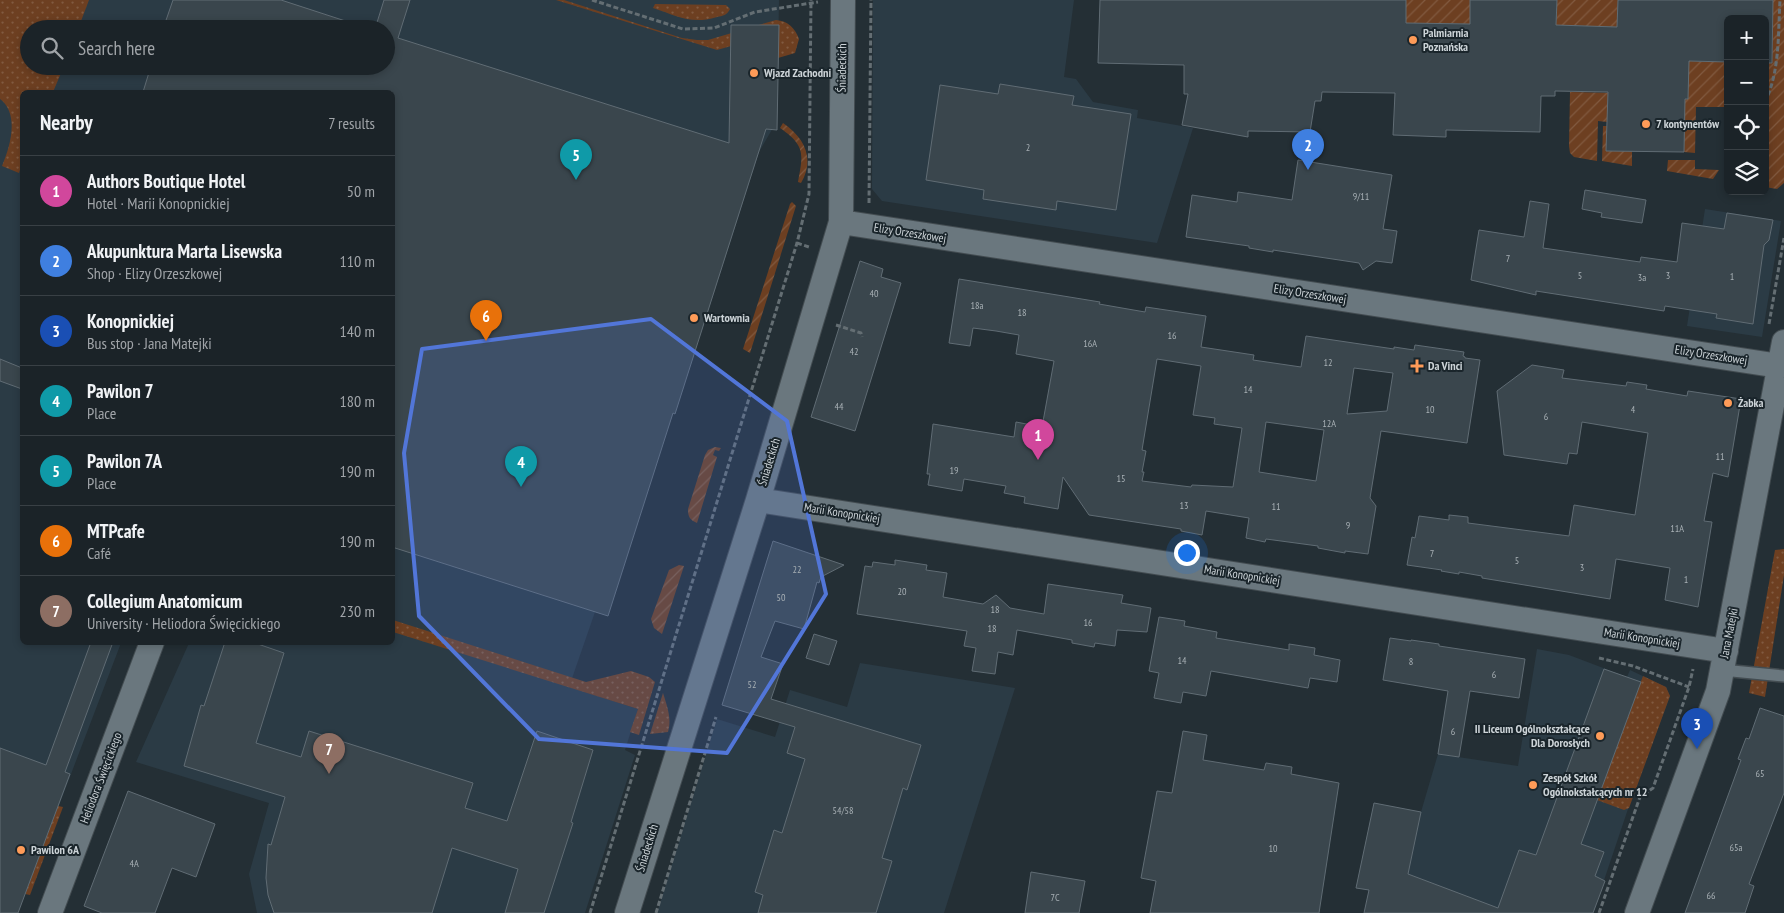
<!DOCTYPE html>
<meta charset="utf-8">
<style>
body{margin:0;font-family:"PT Sans Narrow",sans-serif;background:#282f34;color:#f1f3f6}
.controls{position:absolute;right:15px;top:15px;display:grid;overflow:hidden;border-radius:8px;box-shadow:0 2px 8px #0003}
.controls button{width:45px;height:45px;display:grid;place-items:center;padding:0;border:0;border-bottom:1px solid #394045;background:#1b2328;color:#f1f3f6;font:25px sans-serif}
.you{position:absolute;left:1186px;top:552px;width:18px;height:18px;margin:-12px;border:4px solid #fff;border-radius:50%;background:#1a73e8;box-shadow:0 0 0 8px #1a73e833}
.badge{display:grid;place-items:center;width:32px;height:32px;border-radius:50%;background:#ea580c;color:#fff;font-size:16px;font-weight:700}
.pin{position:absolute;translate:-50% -41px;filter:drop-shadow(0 1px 2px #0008)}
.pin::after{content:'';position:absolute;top:26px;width:18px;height:15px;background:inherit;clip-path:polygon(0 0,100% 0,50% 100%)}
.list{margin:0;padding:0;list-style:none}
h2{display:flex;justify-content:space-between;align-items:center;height:65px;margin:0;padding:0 20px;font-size:21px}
h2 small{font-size:16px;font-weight:400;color:#a0a4a8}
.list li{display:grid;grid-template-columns:32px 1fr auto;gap:15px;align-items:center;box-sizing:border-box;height:70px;padding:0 20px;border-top:1px solid #394045}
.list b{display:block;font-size:19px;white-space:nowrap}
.list p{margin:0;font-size:16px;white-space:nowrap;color:#a0a4a8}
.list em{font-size:16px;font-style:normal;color:#a0a4a8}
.icon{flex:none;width:28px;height:28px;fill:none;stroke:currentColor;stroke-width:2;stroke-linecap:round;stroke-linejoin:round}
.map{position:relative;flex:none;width:1784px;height:913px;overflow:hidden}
.search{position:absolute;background:#1b2328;box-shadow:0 2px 8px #0003;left:20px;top:20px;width:375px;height:55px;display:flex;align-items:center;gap:12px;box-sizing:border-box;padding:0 18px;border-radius:28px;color:#a0a4a8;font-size:19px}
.panel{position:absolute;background:#1b2328;box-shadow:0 2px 8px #0003;left:20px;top:90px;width:375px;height:555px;border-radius:8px}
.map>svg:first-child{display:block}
.built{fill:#2b3b45;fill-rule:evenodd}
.grass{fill:url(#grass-dots)}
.garden{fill:url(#garden-furrows)}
.building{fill:#3a464d;stroke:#606c74;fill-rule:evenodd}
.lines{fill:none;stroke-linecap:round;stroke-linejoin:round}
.lane-casing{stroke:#434c51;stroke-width:14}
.street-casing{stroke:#434c51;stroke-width:26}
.path{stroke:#646e73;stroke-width:3;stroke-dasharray:5 2.5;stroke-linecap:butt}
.lane{stroke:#6a777e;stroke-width:11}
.street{stroke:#6a777e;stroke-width:24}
.marked{fill:#5276d8;fill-opacity:0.2;stroke:#5276d8;stroke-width:4;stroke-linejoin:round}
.poi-dot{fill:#fe9b58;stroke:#1a252b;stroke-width:2}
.labels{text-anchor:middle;stroke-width:4;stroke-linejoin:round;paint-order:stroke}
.number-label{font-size:10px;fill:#a8b0b5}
.poi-label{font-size:12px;font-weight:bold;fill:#cdd4d8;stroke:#1a252b;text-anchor:start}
.street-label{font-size:12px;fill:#cdd4d8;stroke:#1a252b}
</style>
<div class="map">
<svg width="1784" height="913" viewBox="0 0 1784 913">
<defs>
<pattern id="grass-dots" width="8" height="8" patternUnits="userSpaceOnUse" patternTransform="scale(1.25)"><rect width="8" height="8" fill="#6d3f21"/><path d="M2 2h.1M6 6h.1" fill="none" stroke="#815a40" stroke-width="1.8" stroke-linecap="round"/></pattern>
<pattern id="garden-furrows" width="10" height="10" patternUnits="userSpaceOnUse" patternTransform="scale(1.25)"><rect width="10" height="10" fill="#6d3f21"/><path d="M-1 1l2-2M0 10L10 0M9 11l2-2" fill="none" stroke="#815a40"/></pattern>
</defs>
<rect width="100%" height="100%" fill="#242f35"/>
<path class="built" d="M0,0H779L777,121L759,152L700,337L675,329L669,346L694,355L675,414L650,406L595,612L569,687L638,709L625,750L635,755L585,913H257L249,874L269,803L136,762L189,643L392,642V92H22V642L121,643L18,913H0ZM29,29H386V66H29Z
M873,0H1074L1064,77L1076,79L1093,102L1138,110L1137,118L1193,128L1157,243L882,201L872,189Z
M1705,209L1781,221L1762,337L1687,326Z
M1537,649L1569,655L1627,677L1630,670L1666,687L1670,696L1629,806L1593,913H1447L1405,897L1356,888L1374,803L1421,812L1438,754L1518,766Z
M860,663L1015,688L944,913H657L717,719L775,737L790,690L847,707Z"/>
<path class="grass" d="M0,0H89L78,29H29V66H64L53,92H22V163L19,173L2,166C10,147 20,114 0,99Z
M556,0H564L682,38L697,40H708L776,20C788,21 795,28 799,39L795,53L778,58L731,46L717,50Z
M655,4L726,5L730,9C727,15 723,16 717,17C690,25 678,16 653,8Z
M1784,549V575L1765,697L1749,693L1775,550Z
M393,620L586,682L631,671L649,677L655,682L639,735L630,732L638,709L393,632Z
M1643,676L1666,687L1670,696L1629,808L1624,810L1597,800Z
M663,693C667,706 672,718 668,732L650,734Z
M58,806L63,807L30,895L25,894Z"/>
<path class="garden" d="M1406,0H1470V24L1406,23Z
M1557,0H1618L1617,27L1556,25Z
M1773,0H1784V183L1777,189L1765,187V63H1772Z
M1689,61L1728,62V107H1696L1695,153L1684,152V114L1659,98Z
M1570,92L1618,93L1607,122L1598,121L1597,161L1574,157L1570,153L1569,146Z
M783,123C805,138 815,159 801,183L798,182C803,154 806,146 780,128Z
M1603,126H1607V151H1632V166L1602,161Z
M1668,160H1695V169L1719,170L1713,179L1667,171Z
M792,202L796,206L750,353L743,349L790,204Z
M715,447L721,448L719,451L715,450L713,455L717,457L697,523C690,520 688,517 688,509L705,455L708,450Z
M679,565L684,566L662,634L654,628L651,619L669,570Z"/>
<path class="building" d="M173,0H281L370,29H163Z
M384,0H410L398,38L729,143L731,25H779L777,130L766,129L675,414L673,413L608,616L392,547V92H143L151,66H386V29H375Z
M1100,0H1406V23L1470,24V0H1557L1556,25L1617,27L1618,0H1773L1772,63H1765V19H1728V62L1689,61L1688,99H1685L1684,152L1606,151L1608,92L1555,91V96H1541L1540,132L1446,130V137L1393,135L1395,93L1322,92L1321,101H1315L1310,132L1248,131V137L1182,125L1188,94H1184V65L1098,63Z
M1000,84L1074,96L1072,105L1131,114L1116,210L1057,201L1056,210L983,199L984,190L926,180L940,85L998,94Z
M1298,160L1392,175L1383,229L1397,231L1392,263L1376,261L1363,270L1359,263L1273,250V252L1249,248V246L1186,237L1192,195L1237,202L1238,192L1292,200Z
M1585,190L1646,200L1642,223L1601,217L1602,213L1582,209Z
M1530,201L1549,204L1543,248L1640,262L1641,257L1677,262L1682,223L1724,229L1727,213L1773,220L1769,240L1764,245L1753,324L1716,318L1717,314L1665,306L1664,311L1536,291V295L1471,280L1479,230L1524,237Z
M860,261L883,269L881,277L901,283L855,431L811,417Z
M959,279L1100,302L1099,304L1145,312L1146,307L1206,316L1201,347L1254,355L1253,360L1301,367L1306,336L1394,349V347L1414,350L1415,345L1464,352L1463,356L1465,357V358L1480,360L1467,443L1381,431L1370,498L1376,506L1368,554L1345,551V553L1318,548V546L1266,539L1265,542L1246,538L1249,518L1206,511L1202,535L1181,531V529L1089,515L1063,477L1058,509L1024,503L1025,497L1004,493L1006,486L964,479L962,491L928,485L930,474H927L933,424L1014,437L1016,422L1042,427L1054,361L1016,354L1019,335L996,331L973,328L970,346L949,343ZM1157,359L1201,366L1193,415L1215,418L1214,424L1242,428L1233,487L1192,485L1191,487L1142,481L1144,472H1142L1146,451L1142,450ZM1354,368L1393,373L1387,411L1347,414ZM1266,422L1324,430L1316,481L1259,472Z
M0,359L22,368V389L0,381Z
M1532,365L1564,370L1562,378L1626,386L1627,382L1647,385L1646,389L1687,396L1688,391L1741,399L1728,477L1713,473L1704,521L1712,522L1698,607L1665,600L1670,568L1616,559L1610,599L1482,578V576L1459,572V574L1441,571L1442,570L1407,565L1412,537L1415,538L1419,516L1449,520V515L1468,517V523L1569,536L1574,505L1635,515L1648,433L1582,422L1577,454L1569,453L1567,464L1504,455L1497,391Z
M773,541L844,565L821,577L819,583L817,582L804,629L775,621L761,657L783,664L771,699L921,745L907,790L903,788L882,858L892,861L876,913H758L763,895L755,892L774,830L782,833L805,759L787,753L795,727L722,705Z
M895,560L927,565L926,570L947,573L943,597L983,604L996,595L1010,608L1044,614L1048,584L1123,595L1121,603L1151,608L1147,632L1117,630L1115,646L1095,643L1094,647L1072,643V640L1017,630L1013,655L998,652L995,674L972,671L976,648L964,646L967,631L857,614L865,566L872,567L873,562L895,565Z
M1159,617L1185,621L1184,626L1217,632L1216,638L1289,650V644L1315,648L1314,655L1340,660L1337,682L1310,678L1308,688L1211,671L1206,696L1183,692L1181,703L1154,698L1159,673L1149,671Z
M814,634L837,641L829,665L806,658Z
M1390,638L1411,641V640L1439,644V646L1525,659L1519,698L1470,691L1459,757L1438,754L1448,691L1383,680Z
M91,642H113L65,772L70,774L18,913H0V748L46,765Z
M225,642H252L284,653L256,743L301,757L309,731L473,783L465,808L507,821L537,731L593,750L571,822L573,823L544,913H505L518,869L452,848L432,913H274L268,895L266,878L268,844L271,845L285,797L184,766L201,705L204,706Z
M1604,669L1641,682L1581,844L1604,852L1595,876L1605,881L1593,913H1364L1369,890L1356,888L1374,803L1421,812L1408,874L1498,908L1519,850L1536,855Z
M1760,708L1784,716V793L1749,884L1754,886L1745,913H1685L1741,760L1738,759L1746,738L1749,739Z
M1183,731L1207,735L1203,760L1264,770L1266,763L1292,767L1291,774L1339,783L1319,913H1150L1156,881L1141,878L1157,791L1172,793Z
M128,791L215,824L196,877L172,868L155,913H102L84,906Z
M1031,872L1085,881L1079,913H1025Z"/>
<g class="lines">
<defs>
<path id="lane" d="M1722,670L1784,676"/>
<path id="street" d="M841,222L1779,366
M758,500L1726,651
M50,913L152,642
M627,913L758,500L841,222L843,0
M1637,913L1718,691L1784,342"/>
</defs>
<use href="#lane" class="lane-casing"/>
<use href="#street" class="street-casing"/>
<path class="path" d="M592,0L683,29L714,28L755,12L818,2
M1765,102C1780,71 1778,34 1780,0
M869,203L871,0
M797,243L809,247
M1769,324L1784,238
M836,325L861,333L862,337
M1599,658L1633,666L1689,687
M590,913L797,243L809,194L811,0
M656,913L716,717
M1599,913L1640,797L1653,788L1689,687L1693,669"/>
<use href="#lane" class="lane"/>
<use href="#street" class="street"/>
</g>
<path class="marked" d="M651,319L787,421L826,594L727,753L539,739L419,616L404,453L422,349Z"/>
<g class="poi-dot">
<circle cx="1413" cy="40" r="5"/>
<circle cx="754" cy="73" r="5"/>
<circle cx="1646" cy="124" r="5"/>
<circle cx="694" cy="318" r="5"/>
<path d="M1414.5 358.5h5v5h5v5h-5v5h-5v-5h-5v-5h5z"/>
<circle cx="1728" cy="403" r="5"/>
<circle cx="1600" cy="736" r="5"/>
<circle cx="1533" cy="785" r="5"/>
<circle cx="21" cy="850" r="5"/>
</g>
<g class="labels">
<g class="number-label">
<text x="1028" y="151">2</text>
<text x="1361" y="200">9/11</text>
<text x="1508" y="262">7</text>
<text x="1580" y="279">5</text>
<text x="1668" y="279">3</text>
<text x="1732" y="280">1</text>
<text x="1642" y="281">3a</text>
<text x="874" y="297">40</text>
<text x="977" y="309">18a</text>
<text x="1022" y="316">18</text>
<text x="1172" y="339">16</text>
<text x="1090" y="347">16A</text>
<text x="854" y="355">42</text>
<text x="1328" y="366">12</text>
<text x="1248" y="393">14</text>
<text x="839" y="410">44</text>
<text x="1430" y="413">10</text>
<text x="1633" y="413">4</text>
<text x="1546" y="420">6</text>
<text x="1329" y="427">12A</text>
<text x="1720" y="460">11</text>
<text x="954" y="474">19</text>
<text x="1121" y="482">15</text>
<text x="1184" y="509">13</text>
<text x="1276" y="510">11</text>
<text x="1348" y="529">9</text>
<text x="1677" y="532">11A</text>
<text x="1432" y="557">7</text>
<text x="1517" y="564">5</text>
<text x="1582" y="571">3</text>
<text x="797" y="573">22</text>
<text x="1686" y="583">1</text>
<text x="902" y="595">20</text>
<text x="781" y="601">50</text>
<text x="995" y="613">18</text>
<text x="1088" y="626">16</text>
<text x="992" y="632">18</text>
<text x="1182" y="664">14</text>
<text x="1411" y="665">8</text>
<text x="1494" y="678">6</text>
<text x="752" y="688">52</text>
<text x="1453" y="735">6</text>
<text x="1760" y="777">65</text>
<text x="843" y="814">54/58</text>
<text x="1736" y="851">65a</text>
<text x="1273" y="852">10</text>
<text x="134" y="867">4A</text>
<text x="1711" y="899">66</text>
<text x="1055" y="901">7C</text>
</g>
<g class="poi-label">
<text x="1423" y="37">Palmiarnia<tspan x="1423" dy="14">Poznańska</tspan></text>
<text x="764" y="77">Wjazd Zachodni</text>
<text x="1656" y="128">7 kontynentów</text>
<text x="704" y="322">Wartownia</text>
<text x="1428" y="370">Da Vinci</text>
<text x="1738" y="407">Żabka</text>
<text x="1590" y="733" text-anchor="end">II Liceum Ogólnokształcące<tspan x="1590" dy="14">Dla Dorosłych</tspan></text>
<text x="1543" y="782">Zespół Szkół<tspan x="1543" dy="14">Ogólnokstałcących nr 12</tspan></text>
<text x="31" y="854">Pawilon 6A</text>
</g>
<g class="street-label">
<text transform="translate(842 68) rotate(-89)" y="4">Śniadeckich</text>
<text transform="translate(910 233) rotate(9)" y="4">Elizy Orzeszkowej</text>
<text transform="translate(1310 294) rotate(9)" y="4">Elizy Orzeszkowej</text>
<text transform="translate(1711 355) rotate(9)" y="4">Elizy Orzeszkowej</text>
<text transform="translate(769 462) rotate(-73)" y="4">Śniadeckich</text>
<text transform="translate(842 513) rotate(9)" y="4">Marii Konopnickiej</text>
<text transform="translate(1242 575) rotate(9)" y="4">Marii Konopnickiej</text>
<text transform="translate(1729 633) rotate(-79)" y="4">Jana Matejki</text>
<text transform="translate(1642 638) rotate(9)" y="4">Marii Konopnickiej</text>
<text transform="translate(101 778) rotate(-69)" y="4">Heliodora Święcickiego</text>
<text transform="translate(647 848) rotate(-73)" y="4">Śniadeckich</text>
</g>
</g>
</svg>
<div class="controls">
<button>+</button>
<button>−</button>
<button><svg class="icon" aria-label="locate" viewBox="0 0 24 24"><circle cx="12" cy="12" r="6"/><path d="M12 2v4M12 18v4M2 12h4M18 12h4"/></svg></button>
<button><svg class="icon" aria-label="layers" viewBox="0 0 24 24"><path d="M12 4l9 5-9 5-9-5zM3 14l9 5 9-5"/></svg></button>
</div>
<div class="you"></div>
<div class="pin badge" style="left:1038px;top:460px;background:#d1479c">1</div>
<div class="pin badge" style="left:1308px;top:170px;background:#3f7fe0">2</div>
<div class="pin badge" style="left:1697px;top:749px;background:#1a4fb4">3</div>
<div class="pin badge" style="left:521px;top:487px;background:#0f9aa8">4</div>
<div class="pin badge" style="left:576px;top:180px;background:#0f9aa8">5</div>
<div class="pin badge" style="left:486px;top:341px;background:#e8710a">6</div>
<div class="pin badge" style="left:329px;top:774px;background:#8d6e63">7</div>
<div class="search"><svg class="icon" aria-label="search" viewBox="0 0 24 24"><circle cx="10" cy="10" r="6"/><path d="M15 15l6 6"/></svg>Search here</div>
<section class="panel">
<h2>Nearby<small>7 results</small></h2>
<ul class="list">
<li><span class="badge" style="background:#d1479c">1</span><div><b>Authors Boutique Hotel</b><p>Hotel · Marii Konopnickiej</p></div><em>50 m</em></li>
<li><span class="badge" style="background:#3f7fe0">2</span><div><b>Akupunktura Marta Lisewska</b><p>Shop · Elizy Orzeszkowej</p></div><em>110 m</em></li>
<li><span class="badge" style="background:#1a4fb4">3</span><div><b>Konopnickiej</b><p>Bus stop · Jana Matejki</p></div><em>140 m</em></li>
<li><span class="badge" style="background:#0f9aa8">4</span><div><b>Pawilon 7</b><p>Place</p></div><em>180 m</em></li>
<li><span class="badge" style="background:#0f9aa8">5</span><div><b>Pawilon 7A</b><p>Place</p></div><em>190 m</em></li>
<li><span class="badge" style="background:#e8710a">6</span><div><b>MTPcafe</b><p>Café</p></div><em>190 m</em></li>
<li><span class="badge" style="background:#8d6e63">7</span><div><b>Collegium Anatomicum</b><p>University · Heliodora Święcickiego</p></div><em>230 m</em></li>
</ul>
</section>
</div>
